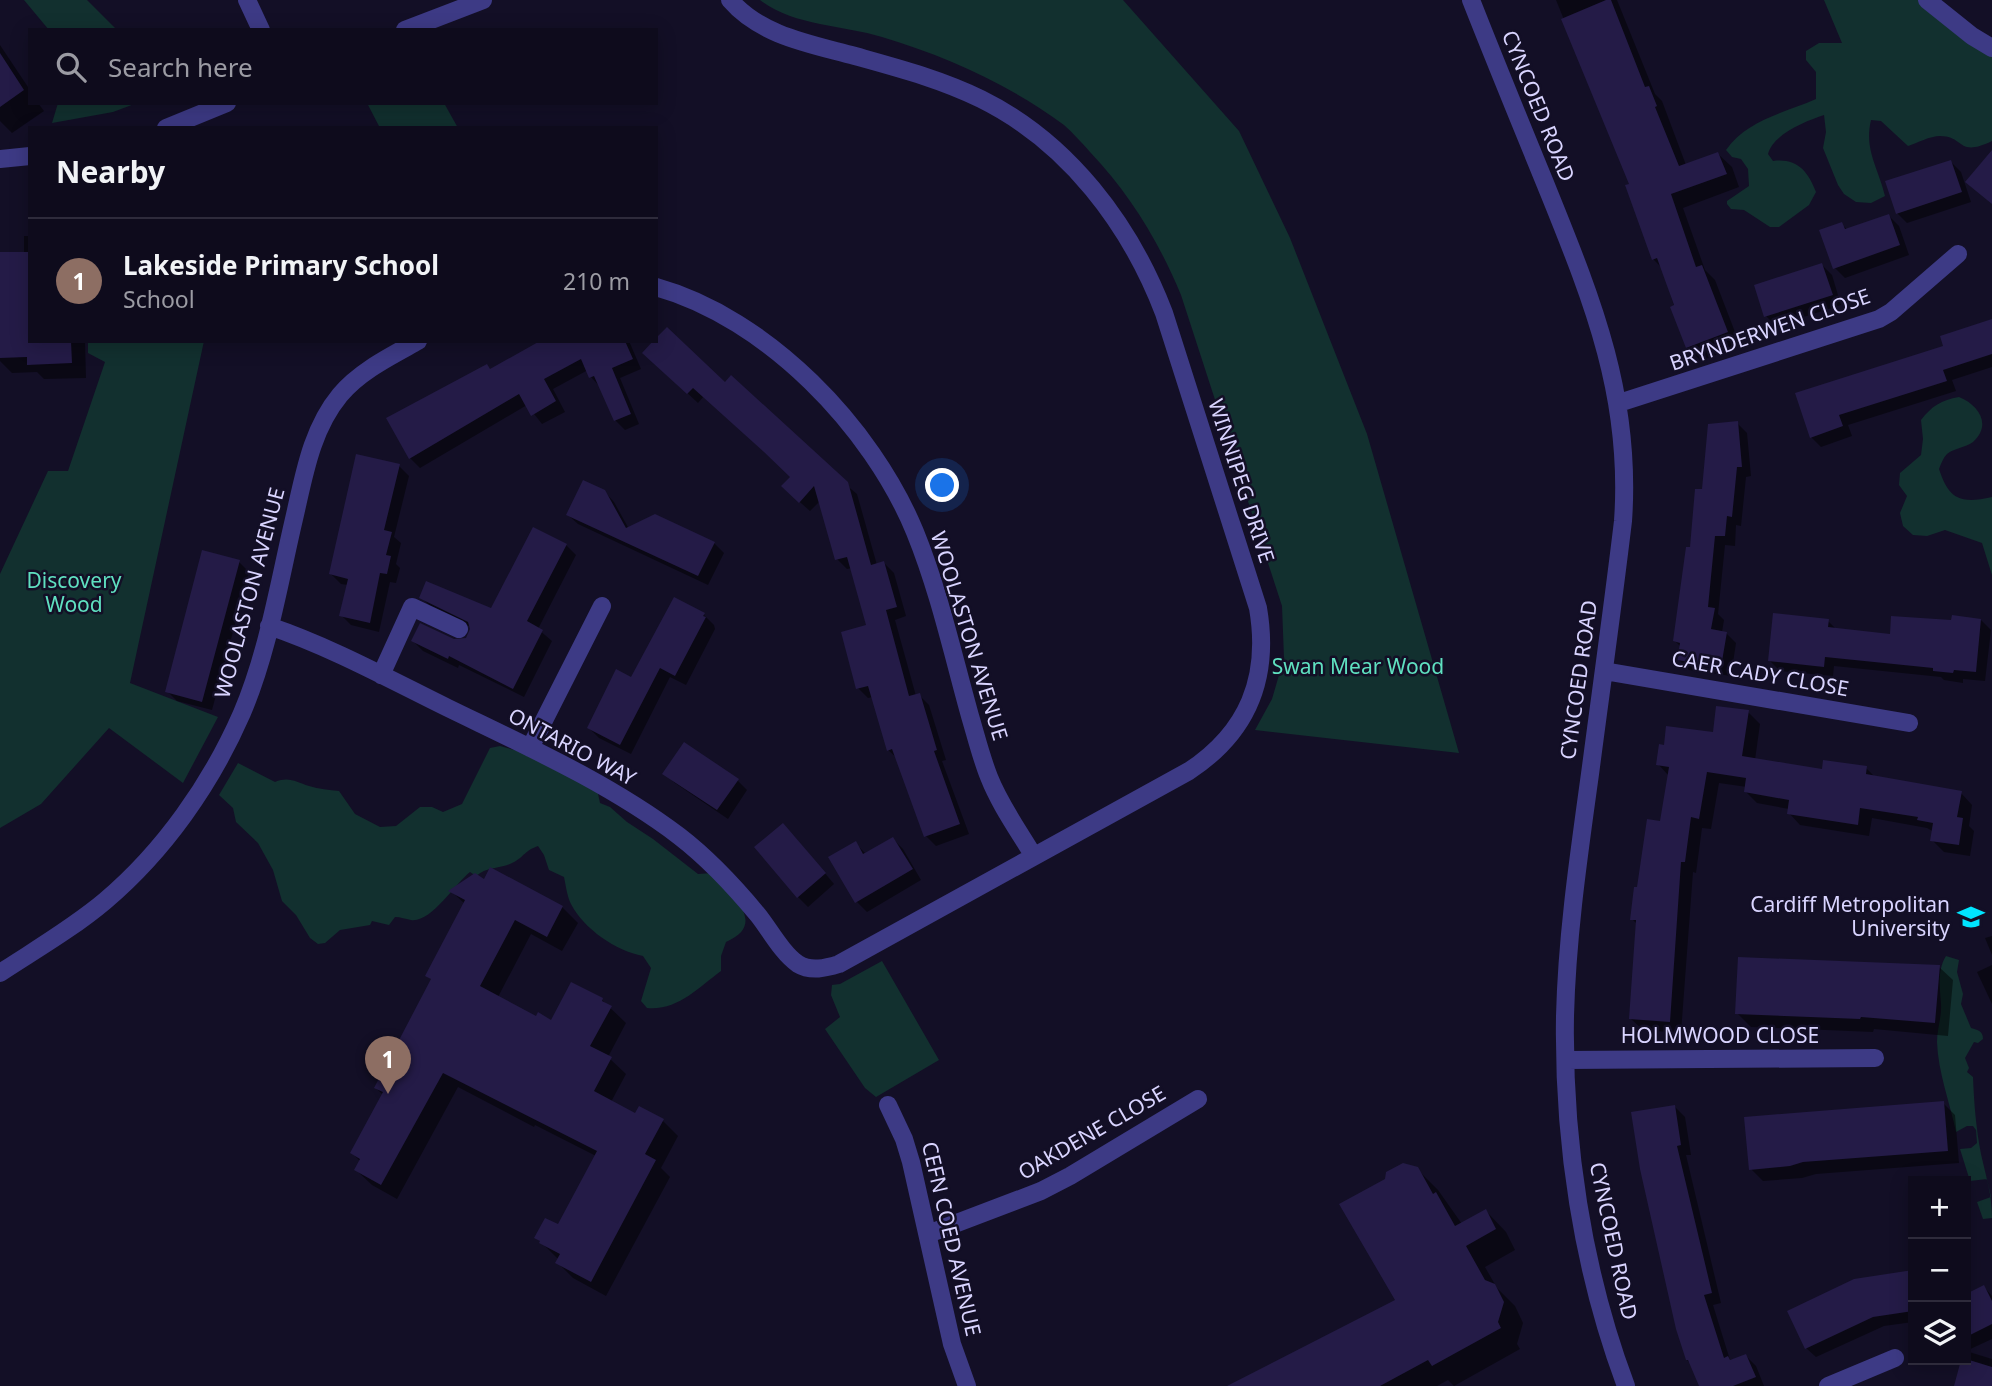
<!DOCTYPE html>
<meta charset="utf-8">
<style>
body{margin:0;font-family:"Noto Sans",sans-serif;background:#171425;color:#f1f3f6}
.controls{position:absolute;right:21px;bottom:21px;display:grid;overflow:hidden;border-radius:0px;box-shadow:0 4px 18px #0003}
.controls button{width:63px;height:63px;display:grid;place-items:center;padding:0;border:0;border-bottom:2px solid #2e2b3b;background:#0e0b1c;color:#f1f3f6;font:35px sans-serif}
.you{position:absolute;left:943px;top:486px;width:24px;height:24px;margin:-18px;border:5px solid #fff;border-radius:50%;background:#1a73e8;box-shadow:0 0 0 10px #1a73e833}
.badge{display:grid;place-items:center;width:46px;height:46px;border-radius:50%;background:#0b8043;color:#fff;font-size:23px;font-weight:700}
.pin{position:absolute;translate:-50% -58px;filter:drop-shadow(0 2px 4px #0008)}
.pin::after{content:'';position:absolute;top:37px;width:24px;height:21px;background:inherit;clip-path:polygon(0 0,100% 0,50% 100%)}
.list{margin:0;padding:0;list-style:none}
h2{display:flex;justify-content:space-between;align-items:center;height:91px;margin:0;padding:0 28px;font-size:30px}
h2 small{font-size:23px;font-weight:400;color:#9b9ba3}
.list li{display:grid;grid-template-columns:46px 1fr auto;gap:21px;align-items:center;box-sizing:border-box;height:126px;padding:0 28px;border-top:2px solid #2e2b3b}
.list b{display:block;font-size:26px;white-space:nowrap}
.list p{margin:0;font-size:23px;white-space:nowrap;color:#9b9ba3}
.list em{font-size:23px;font-style:normal;color:#9b9ba3}
.icon{flex:none;width:38px;height:38px;fill:none;stroke:currentColor;stroke-width:2;stroke-linecap:round;stroke-linejoin:round}
.map{position:relative;flex:none;width:1992px;height:1386px;overflow:hidden}
.search{position:absolute;background:#0e0b1c;box-shadow:0 4px 18px #0003;left:28px;top:28px;width:630px;height:77px;display:flex;align-items:center;gap:18px;box-sizing:border-box;padding:0 24px;border-radius:0px;color:#9b9ba3;font-size:26px}
.panel{position:absolute;background:#0e0b1c;box-shadow:0 4px 18px #0003;left:28px;top:126px;width:630px;height:217px;border-radius:0px}
.map>svg:first-child{display:block}
.green{fill:#12302f}
.shadow{fill:#0007}
.building{fill:#241b47}
.lines{fill:none;stroke-linecap:round;stroke-linejoin:round}
.minor{stroke:#3d3a85;stroke-width:18}
.labels{text-anchor:middle;stroke-width:5;stroke-linejoin:round;paint-order:stroke}
.street-label{font-size:21px;fill:#d9d4ff;stroke:#130f26}
.park-label{font-size:21px;fill:#5fe0c0;stroke:#130f26}
.poi-label{font-size:21px;fill:#d9d4ff;stroke:#130f26;text-anchor:end}
</style>
<div class="map">
<svg width="1992" height="1386" viewBox="0 0 1992 1386">
<rect width="100%" height="100%" fill="#130f26"/>
<path class="green" d="M24,0H87L117,30H49Z
M760,0H1123L1239,131L1290,238L1367,434L1459,753L1255,730L1272,699L1284,658L1282,606L1181,295C1159,242 1130,194 1090,152C1082,143 1073,133 1064,125C1010,85 946,56 882,37C843,25 793,26 760,0Z
M1824,0H1927L1992,48V141C1957,158 1965,136 1940,136C1930,136 1917,143 1908,146L1881,121L1871,120C1864,150 1878,167 1885,196L1871,203L1856,202L1844,194L1838,185L1823,148L1826,132L1824,115C1806,121 1773,134 1768,154L1773,161C1797,158 1808,171 1816,192L1809,205L1779,227H1770L1744,210L1731,209L1727,204V201L1749,186L1748,169L1741,159L1732,157L1726,150C1747,120 1784,113 1816,99V72L1806,60V51L1819,43H1842Z
M58,103H137L113,112L52,123Z
M367,103H444L458,128H380Z
M88,341H204L130,683L218,717L183,783L109,728L41,804L0,828V574L48,471H68L105,362L88,353Z
M1959,397C1979,405 1992,425 1973,442C1965,448 1954,448 1947,454C1943,458 1941,464 1939,469C1949,500 1961,504 1992,497V575L1982,543L1945,530L1927,536L1913,535L1903,526L1900,513L1907,496L1899,485L1900,473L1921,455L1923,439L1921,420C1932,406 1941,400 1959,397Z
M500,746L525,753L597,789L600,803L610,807L627,822L653,839L698,874L713,873C732,895 768,924 726,942L721,956V971C698,988 677,1011 647,1008L641,1001L651,968L643,956C616,951 584,929 571,904C567,896 566,886 564,877L549,870L544,855L538,846C524,851 525,856 514,862C502,869 487,866 476,876L470,872C454,885 431,923 411,920C405,919 401,917 395,917L389,925L372,921L370,925L340,930L325,943L318,944L310,938L296,915L282,901L273,870L258,843L236,822L233,808L219,795L238,763L275,782C289,776 296,782 309,786C319,789 329,790 339,791L355,814L380,827L396,826L420,807H432L443,812L462,804L490,748Z
M1946,956L1959,960L1957,972L1963,994L1961,1004L1971,1028C1978,1030 1983,1031 1983,1039L1978,1043L1974,1042L1965,1058L1969,1068L1967,1072L1973,1077C1974,1103 1976,1128 1981,1154C1986,1177 1992,1194 1992,1218L1983,1219L1977,1202L1991,1197L1987,1179L1970,1181L1960,1149L1971,1148L1977,1143L1976,1130L1973,1126H1967L1956,1132C1950,1103 1938,1072 1937,1042C1937,1029 1942,1016 1941,1004C1940,988 1937,970 1946,956Z
M882,961L939,1060L876,1097L865,1088L825,1029L840,1017L831,995L832,985L840,984Z"/>
<path class="shadow" d="M1556,0H1617L1655,94L1662,101L1686,165L1718,154L1732,167L1739,187L1683,208L1705,270L1715,280L1740,345L1701,361L1687,347L1662,268L1653,259L1631,185Z
M0,45L30,90V103H38L44,111L12,133L0,121Z
M1951,162L1961,172L1971,202L1907,223L1897,213Z
M1889,216L1899,226L1909,255L1845,278L1835,268L1841,224L1848,230Z
M24,236H30V341H85L86,378L44,379L37,372L12,373L0,361V254H24Z
M1822,265L1832,275L1841,305L1776,326L1766,316Z
M1992,320V367L1952,380L1956,391L1848,425L1852,436L1821,447L1811,437L1797,394L1945,347Z
M566,341H629L641,369L620,378L639,424L625,430L615,420L600,387L591,377L588,370L553,389L565,412L542,424L527,405L420,468L410,458L491,370Z
M655,363L725,384L857,494L877,565L884,563L894,573L906,616L895,620L916,696L919,695L929,705L946,760L942,761L969,834L936,846L926,836L898,759L888,750L873,697L868,698L858,688L868,626L852,568L847,569L837,559L820,501L810,511L793,496L792,477L704,396L698,403Z
M1737,423L1747,433L1751,476L1746,477L1741,526L1736,525L1735,546L1725,545L1718,614L1724,620L1722,632L1726,633L1736,643L1731,676L1689,670L1679,660L1681,647L1675,641L1703,491Z
M399,466L409,476L394,537L401,543L396,564L400,568L396,583L390,582L379,632L351,625L341,615L348,585L341,584L331,574Z
M604,491L614,502L629,529L714,543L724,553L708,585L578,524L568,515Z
M566,545L576,555L538,629L552,641L524,697L459,665L458,668L423,651L413,641L467,639L473,628L431,607L421,597L492,611Z
M239,562L249,572L212,710L177,701L167,691Z
M704,615L714,625L715,629L686,685L670,677L631,754L599,738L589,728L632,679Z
M1981,620L1991,630L1985,681L1963,679V683L1944,680L1941,677L1834,666L1833,676L1780,671L1770,661L1828,621L1837,630L1892,636L1953,622Z
M1748,712L1760,724L1755,760L1823,771L1866,768L1876,778L1961,793L1972,805L1969,826L1974,831L1970,856L1944,852L1932,840L1934,832L1927,828L1872,818L1869,836L1800,825L1789,813V809L1757,803L1746,792L1747,787L1719,783L1711,829L1702,828L1696,873L1693,872L1681,1033L1643,1030L1631,1019L1638,925L1632,919L1638,889L1662,823L1669,776L1658,764L1714,734Z
M665,774L737,780L747,790L728,819L675,783Z
M793,835L834,884L808,907L798,897Z
M893,839L903,849L921,880L867,912L857,902L855,843L865,853Z
M491,869L562,907L578,923L562,951L531,934L498,997L537,1018L552,1022L602,1000L626,1023L608,1057L626,1074L611,1102L636,1115L663,1121L678,1136L661,1168L670,1177L606,1296L573,1278L557,1262L559,1260L537,1238L559,1226L596,1156L535,1125L534,1127L458,1087L397,1199L372,1185L356,1170L361,1162L352,1153L383,1095L376,1088L433,981L427,975L465,904L451,891L484,881Z
M1992,936V955L1985,938Z
M1992,965V1004L1977,972Z
M1939,967L1953,980L1948,1036L1874,1029L1873,1032L1751,1027L1737,1013Z
M1943,1103L1955,1115L1959,1163L1816,1174L1802,1178L1763,1181L1751,1169Z
M1675,1107L1685,1117L1691,1155H1686L1721,1303L1713,1305L1730,1360L1746,1356L1756,1366L1764,1386H1701L1692,1365L1687,1360Z
M1417,1169L1438,1190L1462,1224L1486,1211L1506,1232L1515,1250L1485,1267L1497,1288L1515,1306L1523,1323L1517,1344L1520,1349L1454,1386L1448,1380L1437,1386H1230L1397,1300Z
M1913,1272V1322L1884,1326L1816,1357L1806,1348L1854,1281Z
M1984,1287L1992,1296V1339L1966,1351L1992,1359V1386H1955L1966,1360V1296Z"/>
<path class="building" d="M1606,0H1611L1645,87L1649,86L1657,106L1655,107L1679,166L1718,152L1727,174L1671,194L1696,267L1702,265L1728,332L1686,348L1670,307L1674,305L1657,258L1652,260L1625,185L1629,184L1561,19Z
M0,53L24,90L0,107Z
M1992,150V204L1965,182Z
M1951,160L1962,192L1896,214L1885,181Z
M1889,214L1900,245L1833,269L1819,230L1842,222L1845,229Z
M0,252H30V341H71L72,363L27,365V357L0,358Z
M1822,263L1833,295L1764,317L1754,285Z
M1992,319V354L1943,370L1947,381L1839,415L1843,426L1810,438L1795,393L1943,346L1940,336Z
M667,327L725,382L731,375L848,482L871,565L884,561L897,607L886,610L909,696L920,693L937,750L934,751L960,824L924,837L892,749L887,751L868,686L856,689L841,632L866,625L847,557L835,560L814,486L799,503L781,486L790,477L764,452L693,388L687,394L642,353L653,341H656V338Z
M540,341H625L633,359L612,368L631,414L614,421L594,376L589,378L581,359L544,379L556,401L531,416L519,394L409,459L386,418L487,364L490,369Z
M1738,421L1742,467H1737L1732,517L1727,516L1725,536H1715L1708,607L1715,608L1711,629L1727,632L1721,667L1677,660L1680,643L1673,641L1686,547H1690L1695,489H1702L1708,424Z
M356,454L400,464L384,530L392,532L386,555L391,556L387,574L380,573L370,623L339,616L348,579L329,574Z
M583,480L605,490L626,528L655,514L715,542L698,576L566,515Z
M533,527L567,544L527,621L543,630L513,689L449,656L448,659L411,641L420,623L454,639L466,638L470,629L468,622L419,598L426,581L491,608Z
M202,550L240,560L202,702L165,692Z
M674,597L705,613L703,616L706,617L675,676L660,668L620,745L587,728L616,669L631,677Z
M1773,613L1829,619L1828,627L1890,634L1891,616L1951,620L1952,615L1981,619L1976,672L1954,670L1953,673L1933,671V668L1825,657L1824,667L1768,661Z
M1716,706L1749,710L1742,756L1822,769L1823,760L1867,766L1866,774L1962,791L1957,817L1963,818L1959,845L1930,841L1933,823L1917,820L1918,817L1860,808L1858,825L1787,814L1789,800L1744,792L1746,778L1707,772L1699,819L1691,817L1685,862H1681L1670,1022L1629,1019L1636,920H1630L1634,887H1637L1647,819L1660,821L1669,767L1656,765L1659,744L1664,745L1666,726L1713,732Z
M684,742L739,779L717,810L662,774Z
M783,823L826,873L797,898L754,847Z
M893,837L913,869L855,903L828,857L856,841L863,854Z
M490,867L563,906L547,937L515,920L480,986L536,1016L538,1012L551,1020L571,982L603,998L602,1001L612,1006L590,1046L612,1057L594,1091L635,1113L639,1106L664,1119L645,1154L656,1160L591,1282L555,1263L560,1254L539,1243L540,1241L534,1238L545,1218L558,1224L597,1151L443,1073L381,1185L354,1170L360,1159L350,1153L383,1092L374,1088L431,979L425,976L465,900L448,891L475,873L484,879Z
M1738,957L1940,965L1935,1023L1861,1017L1860,1019L1735,1014Z
M1944,1101L1948,1151L1803,1162L1790,1166L1749,1170L1744,1117Z
M1675,1105L1681,1145L1677,1146L1712,1293L1704,1295L1724,1358L1728,1356L1730,1360L1746,1354L1756,1377L1733,1386H1699L1688,1360H1686L1676,1329L1640,1169L1631,1112Z
M1403,1163L1418,1167L1433,1194L1436,1192L1455,1226L1486,1209L1496,1229L1466,1246L1485,1280L1495,1284L1504,1302L1498,1322L1501,1328L1432,1366L1428,1360L1380,1386H1227L1395,1300L1339,1204L1385,1179L1386,1172Z
M1913,1270V1311L1873,1317L1805,1349L1787,1311L1854,1279Z
M1984,1285L1992,1301V1324L1966,1337V1294Z
M1966,1359L1992,1367V1386H1954L1961,1360Z"/>
<g class="lines">
<path class="minor" d="M247,0L261,30
M1471,0C1495,61 1520,122 1545,183C1591,297 1632,394 1623,521C1613,605 1601,690 1590,774C1579,854 1567,935 1565,1016C1563,1140 1582,1269 1626,1386
M1927,0L1972,36L1992,48
M405,30L483,0
M166,128L227,103
M0,159L30,156
M656,287C767,318 872,427 915,532C939,591 953,655 970,716C976,736 981,757 989,777C1000,805 1018,830 1033,855
M1619,403L1879,319L1891,312L1958,254
M269,626C331,647 389,679 448,708C526,746 609,783 679,836C709,859 734,886 758,915C770,930 782,953 798,964C811,972 826,968 839,964L1189,771C1248,732 1270,678 1258,608L1164,313C1130,224 1068,142 981,99C940,79 898,68 855,56C811,44 761,36 730,0
M1604,671L1909,723
M381,675L412,607L459,629
M530,748L602,606
M0,973C35,950 73,928 105,901C164,851 211,784 242,713C268,652 279,583 294,519C304,476 311,430 340,395C360,371 391,356 418,341
M1566,1060L1875,1058
M888,1105L904,1139L911,1162L952,1344L967,1386
M928,1234L1041,1191L1070,1176L1198,1099
M1828,1386L1895,1358"/>
</g>
<defs>
<symbol id="university-bare" viewBox="-9 -9 18 18"><path d="M0-5L7-2L0 1L-7-2ZM-4 1L0 2.5L4 1V4Q0 6-4 4Z" fill="#00e5ff" stroke="#130f26" stroke-width="2.5" paint-order="stroke"/></symbol>
</defs>
<g fill-rule="evenodd">
<use href="#university-bare" x="1952" y="898" width="38" height="38"/>
</g>
<g class="labels">
<g class="street-label">
<text transform="translate(1538 106) rotate(68)" y="7">CYNCOED ROAD</text>
<text transform="translate(1770 330) rotate(-19)" y="7">BRYNDERWEN CLOSE</text>
<text transform="translate(1241 481) rotate(72)" y="7">WINNIPEG DRIVE</text>
<text transform="translate(250 593) rotate(-75)" y="7">WOOLASTON AVENUE</text>
<text transform="translate(969 636) rotate(73)" y="7">WOOLASTON AVENUE</text>
<text transform="translate(1760 674) rotate(10)" y="7">CAER CADY CLOSE</text>
<text transform="translate(1579 680) rotate(-82)" y="7">CYNCOED ROAD</text>
<text transform="translate(572 747) rotate(28)" y="7">ONTARIO WAY</text>
<text x="1720" y="1043">HOLMWOOD CLOSE</text>
<text transform="translate(1092 1133) rotate(-30)" y="7">OAKDENE CLOSE</text>
<text transform="translate(951 1239) rotate(77)" y="7">CEFN COED AVENUE</text>
<text transform="translate(1613 1241) rotate(78)" y="7">CYNCOED ROAD</text>
</g>
<g class="park-label">
<text x="74" y="588">Discovery<tspan x="74" dy="24">Wood</tspan></text>
<text x="1358" y="674">Swan Mear Wood</text>
</g>
<g class="poi-label">
<text x="1950" y="912">Cardiff Metropolitan<tspan x="1950" dy="24">University</tspan></text>
</g>
</g>
</svg>
<div class="controls">
<button>+</button>
<button>−</button>
<button><svg class="icon" aria-label="layers" viewBox="0 0 24 24"><path d="M12 4l9 5-9 5-9-5zM3 14l9 5 9-5"/></svg></button>
</div>
<div class="you"></div>
<div class="pin badge" style="left:388px;top:1094px;background:#8d6e63">1</div>
<div class="search"><svg class="icon" aria-label="search" viewBox="0 0 24 24"><circle cx="10" cy="10" r="6"/><path d="M15 15l6 6"/></svg>Search here</div>
<section class="panel">
<h2>Nearby<small></small></h2>
<ul class="list">
<li><span class="badge" style="background:#8d6e63">1</span><div><b>Lakeside Primary School</b><p>School</p></div><em>210 m</em></li>
</ul>
</section>
</div>
